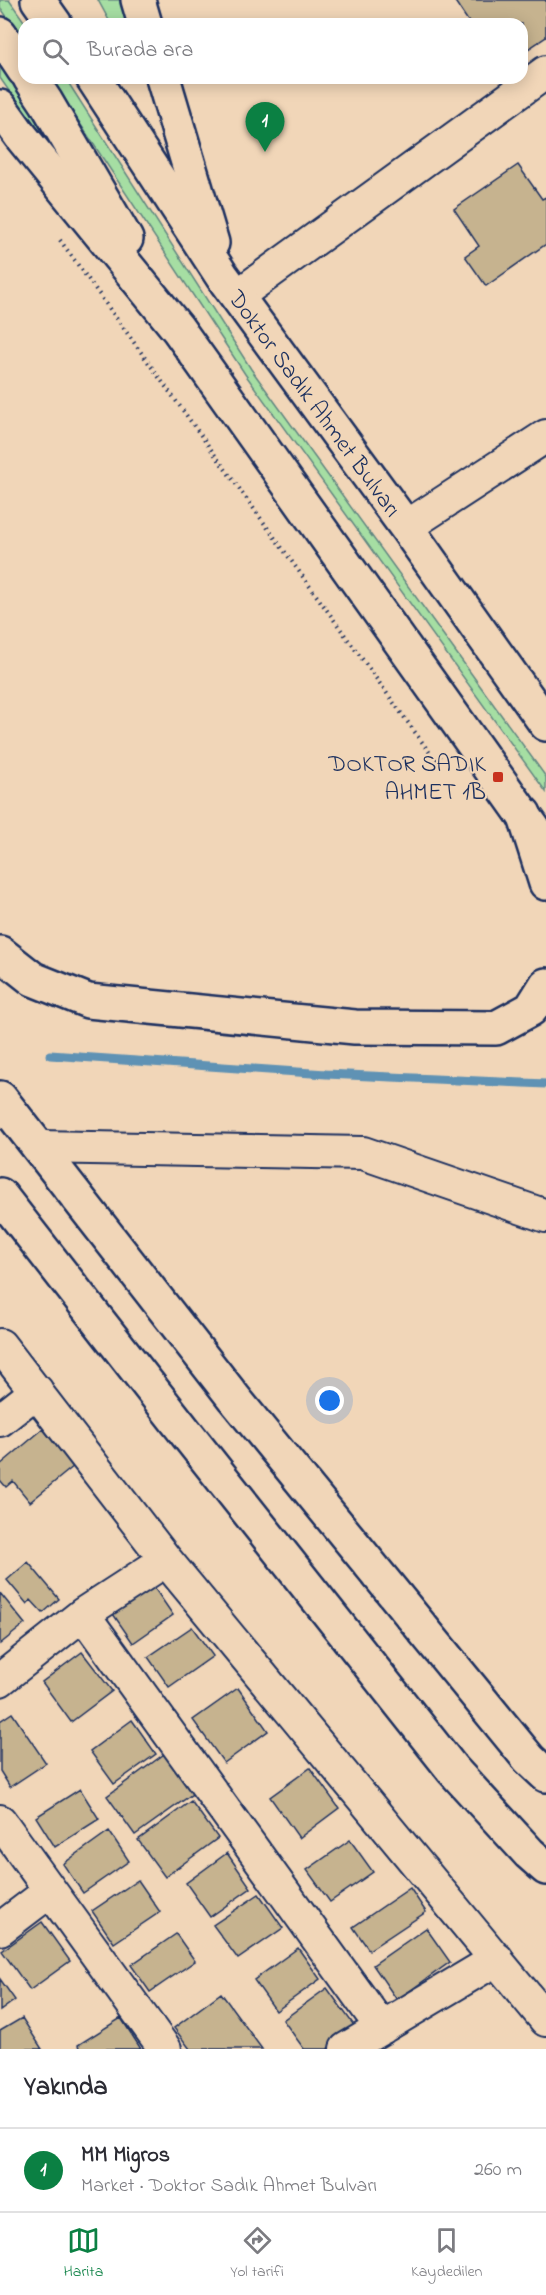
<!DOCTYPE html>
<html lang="tr">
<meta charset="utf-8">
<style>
body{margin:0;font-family:"Indie Flower",sans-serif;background:#f2f2f3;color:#2b2b33}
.you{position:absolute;left:330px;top:1401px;width:21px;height:21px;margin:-15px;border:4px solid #fff;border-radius:50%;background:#1a73e8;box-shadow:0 0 0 9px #1a73e833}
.badge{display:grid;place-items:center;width:39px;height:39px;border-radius:50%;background:#0b8043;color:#fff;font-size:20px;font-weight:700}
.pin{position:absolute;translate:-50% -50px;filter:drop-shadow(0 2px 3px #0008)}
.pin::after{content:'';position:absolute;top:32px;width:21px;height:18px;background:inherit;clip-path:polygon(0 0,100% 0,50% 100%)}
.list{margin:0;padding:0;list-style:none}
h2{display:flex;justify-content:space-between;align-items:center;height:78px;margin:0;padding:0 24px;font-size:26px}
h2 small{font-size:20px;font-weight:400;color:#7c7c81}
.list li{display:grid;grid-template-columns:39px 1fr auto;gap:18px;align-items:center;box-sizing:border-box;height:84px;padding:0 24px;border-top:2px solid #e1e1e2}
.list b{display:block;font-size:22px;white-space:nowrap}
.list p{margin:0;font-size:20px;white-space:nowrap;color:#7c7c81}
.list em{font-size:20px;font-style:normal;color:#7c7c81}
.icon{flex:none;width:33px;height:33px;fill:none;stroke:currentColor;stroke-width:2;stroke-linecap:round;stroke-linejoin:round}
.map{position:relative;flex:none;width:546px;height:2049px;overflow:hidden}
.search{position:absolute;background:#fff;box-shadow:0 3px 15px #0003;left:18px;right:18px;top:18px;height:66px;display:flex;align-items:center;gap:15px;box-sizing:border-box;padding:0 21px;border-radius:18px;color:#7c7c81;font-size:22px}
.sheet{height:162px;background:#fff}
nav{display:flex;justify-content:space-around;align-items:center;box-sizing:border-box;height:84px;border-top:2px solid #e1e1e2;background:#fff;font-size:16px;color:#7c7c81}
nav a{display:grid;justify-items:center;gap:3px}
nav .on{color:#0b8043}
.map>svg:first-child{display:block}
.green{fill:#a6dea3;stroke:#608680;stroke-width:1.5}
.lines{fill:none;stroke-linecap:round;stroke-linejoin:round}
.stream{stroke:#5f92b4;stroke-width:9}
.building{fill:#c6b38f;stroke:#1b2f5e;stroke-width:1.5}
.minor-casing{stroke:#1b2f5e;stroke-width:36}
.major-casing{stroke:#1b2f5e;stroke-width:38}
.highway-casing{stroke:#1b2f5e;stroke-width:38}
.path{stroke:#1b2f5e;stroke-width:4;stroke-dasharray:1.5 4.5;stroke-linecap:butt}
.minor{stroke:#f1d6b8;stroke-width:32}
.major{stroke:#f1d6b8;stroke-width:33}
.highway{stroke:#f1d6b8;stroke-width:33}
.poi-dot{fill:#c8321e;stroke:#f1d6b8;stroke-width:2}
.labels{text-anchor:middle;stroke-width:4.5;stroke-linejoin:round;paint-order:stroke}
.street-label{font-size:24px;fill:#1b2f5e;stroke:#f1d6b8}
.poi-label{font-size:24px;fill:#1b2f5e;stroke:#f1d6b8;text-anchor:end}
</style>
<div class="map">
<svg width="546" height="2049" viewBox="0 0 546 2049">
<rect width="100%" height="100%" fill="#f1d6b8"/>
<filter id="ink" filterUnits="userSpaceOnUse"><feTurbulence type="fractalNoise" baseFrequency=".0167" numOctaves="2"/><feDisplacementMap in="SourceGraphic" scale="12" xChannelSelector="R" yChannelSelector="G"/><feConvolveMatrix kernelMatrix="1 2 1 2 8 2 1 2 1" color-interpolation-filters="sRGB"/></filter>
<g filter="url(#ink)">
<path class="green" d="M0,0H9L26,24H24V41L0,7Z
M98,0H129L135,24H111Z
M0,60L32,105L122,252L0,78Z
M50,78L66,79L251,369L546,777V792L245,374Z"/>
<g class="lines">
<path class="stream" d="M50,1055L326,1074L546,1084"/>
</g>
<path class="building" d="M454,0H546V37L522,53V24H470Z
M518,165L542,199L546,197V244L486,286L465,256L479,246L454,209Z
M43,1429L74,1466L30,1502L13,1481L6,1487L0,1480V1465Z
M28,1562L59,1599L43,1613L31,1600L27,1604L7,1580Z
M153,1586L173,1615L133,1643L113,1614Z
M0,1593L25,1624L0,1644Z
M192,1627L213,1656L169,1687L148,1657Z
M82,1652L112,1691L71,1722L42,1682Z
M238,1688L268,1731L224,1763L193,1720Z
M12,1713L46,1763L10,1787L0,1771V1721Z
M132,1720L156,1754L114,1784L90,1751Z
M167,1752L195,1792L135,1835L107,1796Z
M310,1768L339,1808L299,1838L270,1797Z
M80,1789L99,1819L55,1847L36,1817Z
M191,1801L218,1838L165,1877L138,1840Z
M109,1831L129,1861L83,1893L63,1864Z
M350,1840L373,1872L330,1902L307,1870Z
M227,1853L251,1888L210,1917L186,1883Z
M138,1880L160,1912L114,1943L92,1911Z
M410,1888L426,1912L369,1950L353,1927Z
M259,1894L283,1928L238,1959L213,1925Z
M42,1922L70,1961L30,1990L2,1951Z
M426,1928L450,1962L397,2000L373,1965Z
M176,1934L195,1961L150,1992L131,1965Z
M298,1948L320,1979L276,2011L254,1980Z
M0,1979L15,2000L0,2011Z
M327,1988L356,2028L327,2049H304L283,2020Z
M221,1993L262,2049H190L174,2028Z
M22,2018L42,2049H0V2031Z
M121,2018L141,2049H80L78,2045Z"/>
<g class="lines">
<defs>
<path id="minor" d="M237,296L546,72
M406,527L546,436
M38,1147L363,1153L546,1216
M0,1345L166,1560L546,2020
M0,1420L37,1391
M83,1614L382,2028
M0,1680L83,1614L166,1560
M0,1821L165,2049
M0,1929L50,1891
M346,2049L497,1959"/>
<g id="major">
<path d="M38,0L55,24"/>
<path d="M138,0L145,24"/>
<path d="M0,34L24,70"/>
<path d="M30,78L46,102L126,239"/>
<path id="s1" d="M93,78L222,276L406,527L546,724"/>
<path d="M163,78L212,243"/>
<path d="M0,107L20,135L178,329L540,838"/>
</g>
<path id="highway" d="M524,814L546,883
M0,953L33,979L88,1001L355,1027L496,1028L531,1009L546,985
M0,1098L234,1398L529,1759L546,1775
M0,1195L186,1433L453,1770L529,1853L546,1868"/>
</defs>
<use href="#minor" class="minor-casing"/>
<use href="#major" class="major-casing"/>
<use href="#highway" class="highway-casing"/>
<path class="path" d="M60,240L435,760L441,756"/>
<use href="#minor" class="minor"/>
<use href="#major" class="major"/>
<use href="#highway" class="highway"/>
</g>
</g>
<rect class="poi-dot" x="492" y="771" width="12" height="12" rx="3"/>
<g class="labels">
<g class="street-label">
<text dy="8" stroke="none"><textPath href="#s1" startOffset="394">Doktor Sadık Ahmet Bulvarı</textPath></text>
</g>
<g class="poi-label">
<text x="486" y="771">DOKTOR SADIK<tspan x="486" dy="28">AHMET 1B</tspan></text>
</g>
</g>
</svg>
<div class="you"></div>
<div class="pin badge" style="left:265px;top:152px">1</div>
<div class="search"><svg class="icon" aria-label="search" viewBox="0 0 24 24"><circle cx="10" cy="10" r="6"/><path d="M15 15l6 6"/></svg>Burada ara</div>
</div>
<section class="sheet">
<h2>Yakında<small></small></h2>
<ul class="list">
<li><span class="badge">1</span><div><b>MM Migros</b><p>Market · Doktor Sadık Ahmet Bulvarı</p></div><em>260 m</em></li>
</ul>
</section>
<nav>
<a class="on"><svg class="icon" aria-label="map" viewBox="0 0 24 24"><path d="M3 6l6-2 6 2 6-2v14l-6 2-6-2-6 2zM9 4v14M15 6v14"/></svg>Harita</a>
<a><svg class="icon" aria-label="directions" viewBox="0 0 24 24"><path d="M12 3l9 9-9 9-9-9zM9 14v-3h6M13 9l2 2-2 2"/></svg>Yol tarifi</a>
<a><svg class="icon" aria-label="saved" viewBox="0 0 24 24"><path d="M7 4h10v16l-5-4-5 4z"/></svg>Kaydedilen</a>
</nav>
